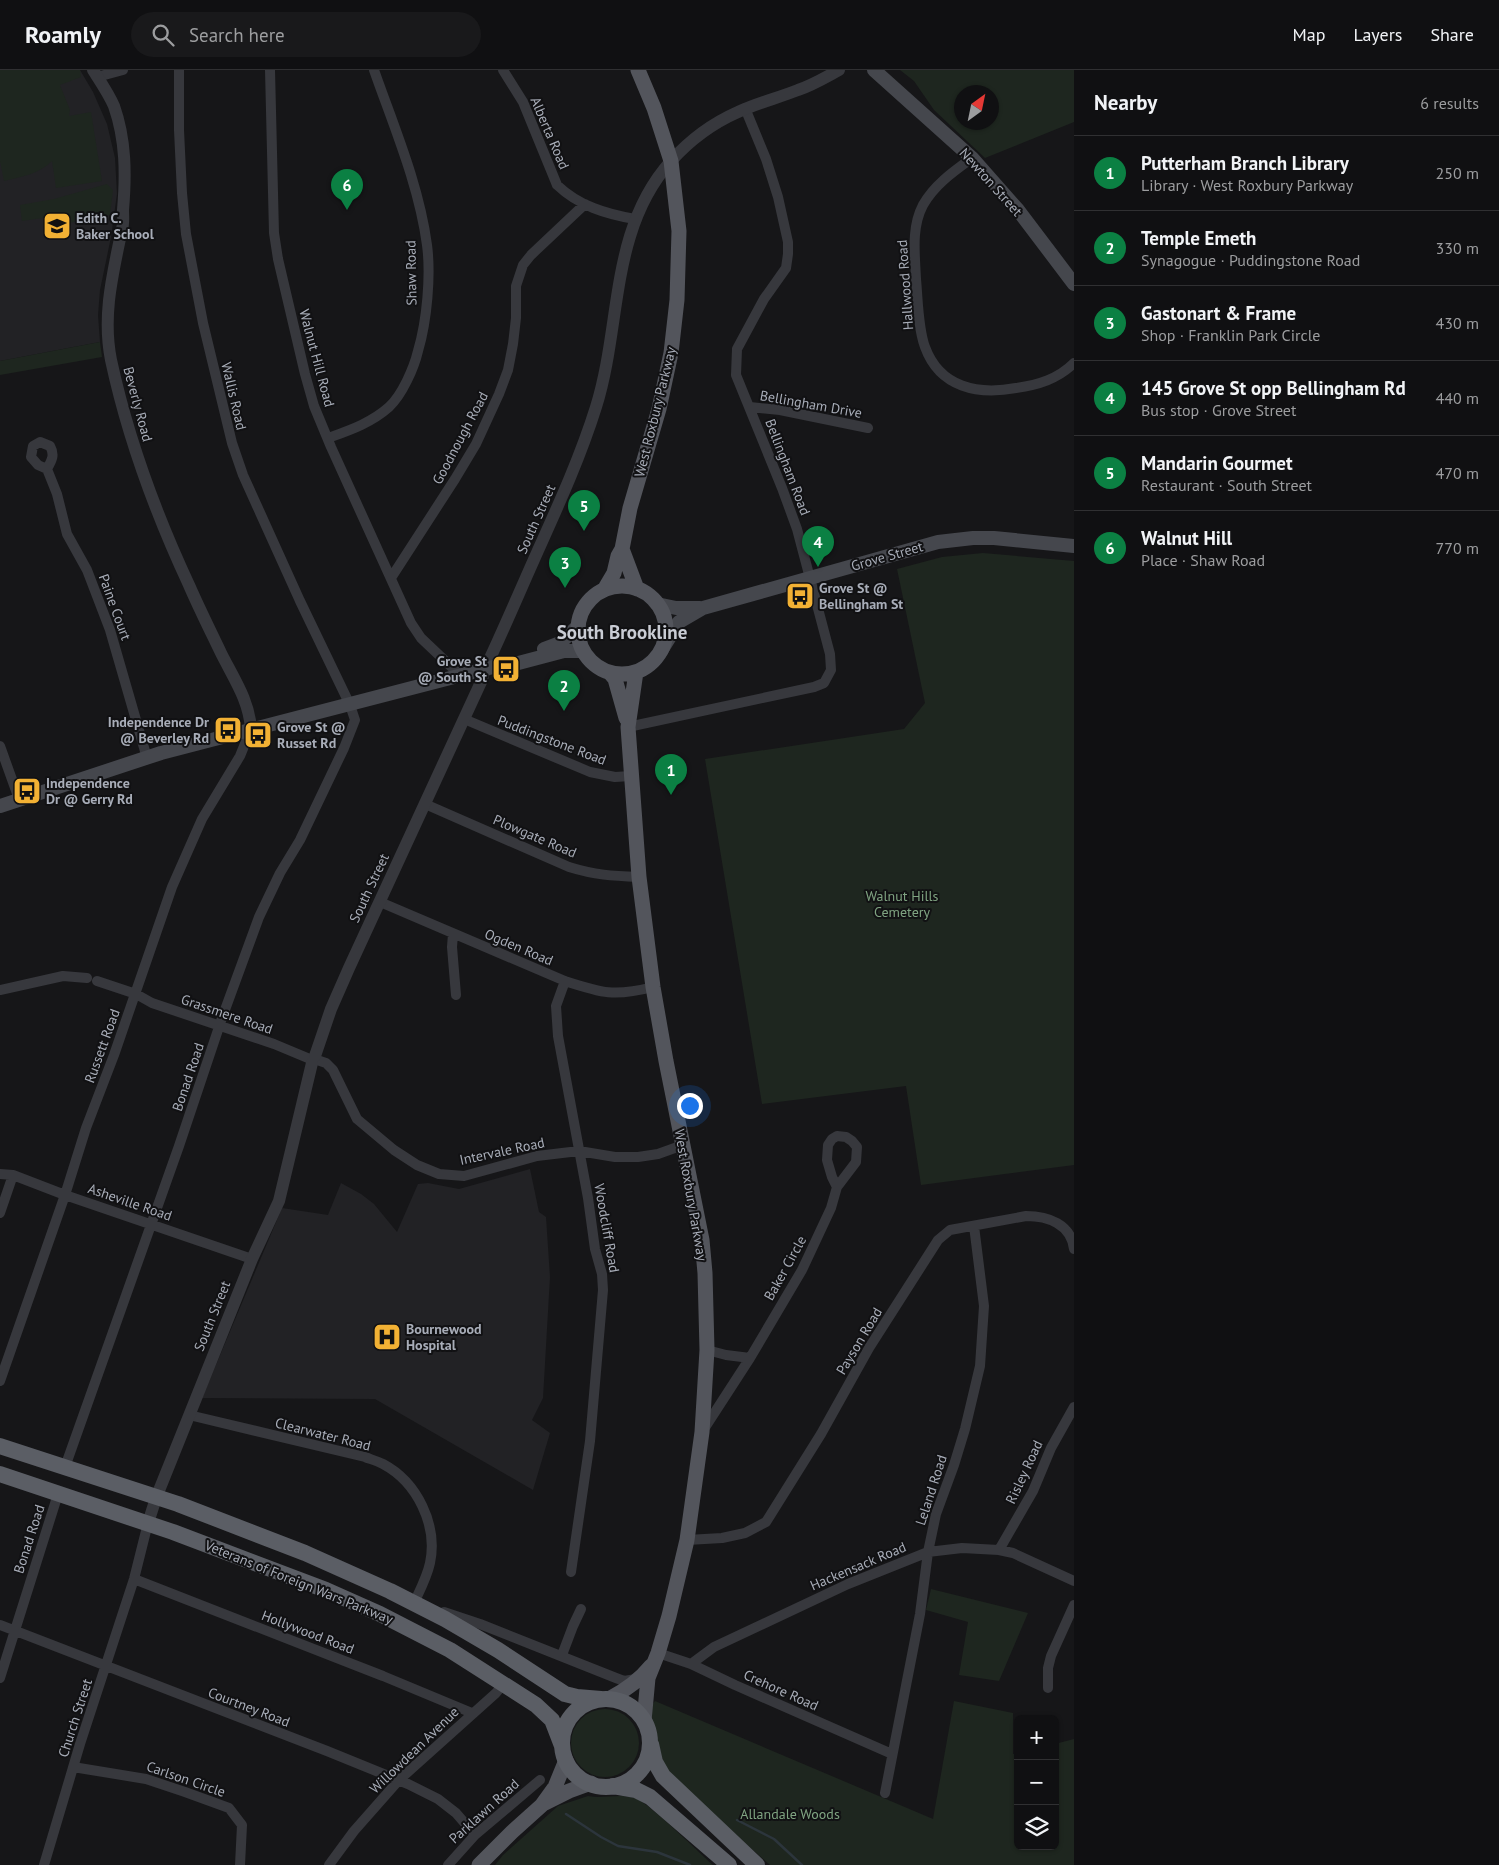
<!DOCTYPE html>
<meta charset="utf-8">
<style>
body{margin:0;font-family:"PT Sans",sans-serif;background:#19191b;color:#f1f3f6}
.controls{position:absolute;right:15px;bottom:15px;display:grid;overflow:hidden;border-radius:8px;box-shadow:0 1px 4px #0004}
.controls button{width:45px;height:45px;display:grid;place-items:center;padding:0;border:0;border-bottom:1px solid #303032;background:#101012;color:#f1f3f6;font:25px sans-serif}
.compass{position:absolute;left:954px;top:15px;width:45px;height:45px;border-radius:50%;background:#101012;box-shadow:0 1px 4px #0004;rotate:33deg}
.you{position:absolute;left:689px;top:1035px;width:18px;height:18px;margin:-12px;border:4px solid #fff;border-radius:50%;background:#1a73e8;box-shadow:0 0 0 8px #1a73e833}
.badge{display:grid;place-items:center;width:32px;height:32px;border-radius:50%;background:#0b8043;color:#fff;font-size:16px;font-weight:700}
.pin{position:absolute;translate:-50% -41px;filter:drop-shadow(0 1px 2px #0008)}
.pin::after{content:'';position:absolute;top:26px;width:18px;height:15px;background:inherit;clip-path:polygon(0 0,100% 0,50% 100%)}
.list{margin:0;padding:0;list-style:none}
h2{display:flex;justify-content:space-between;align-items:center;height:65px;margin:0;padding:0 20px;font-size:21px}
h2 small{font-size:16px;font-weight:400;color:#9c9d9f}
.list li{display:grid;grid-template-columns:32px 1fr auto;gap:15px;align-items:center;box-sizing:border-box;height:75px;padding:0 20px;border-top:1px solid #303032}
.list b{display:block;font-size:19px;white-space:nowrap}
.list p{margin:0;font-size:16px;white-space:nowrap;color:#9c9d9f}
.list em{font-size:16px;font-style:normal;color:#9c9d9f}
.icon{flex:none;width:28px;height:28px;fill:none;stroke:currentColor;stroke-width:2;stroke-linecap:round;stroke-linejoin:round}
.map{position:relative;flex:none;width:1074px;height:1795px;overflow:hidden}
header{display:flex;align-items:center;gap:30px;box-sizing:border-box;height:70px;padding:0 25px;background:#101012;border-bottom:1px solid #303032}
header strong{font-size:24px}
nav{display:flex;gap:28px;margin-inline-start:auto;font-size:18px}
.search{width:350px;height:45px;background:#19191b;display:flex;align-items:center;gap:12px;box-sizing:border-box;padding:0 18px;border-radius:28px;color:#9c9d9f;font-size:19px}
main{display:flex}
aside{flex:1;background:#101012}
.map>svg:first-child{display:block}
.built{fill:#222225}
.green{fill:#1e261f;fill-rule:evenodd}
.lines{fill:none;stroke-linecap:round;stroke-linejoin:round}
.stream{stroke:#2c353c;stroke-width:2.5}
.minor{stroke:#37383d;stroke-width:10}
.tertiary{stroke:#37383d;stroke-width:12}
.secondary{stroke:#45474d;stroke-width:14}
.primary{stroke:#53555c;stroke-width:15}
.trunk{stroke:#5b5e65;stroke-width:16}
.labels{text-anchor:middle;stroke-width:4;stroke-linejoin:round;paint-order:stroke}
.street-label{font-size:14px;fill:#a8adb8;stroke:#111113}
.poi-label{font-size:14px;font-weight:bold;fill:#a8adb8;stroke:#111113;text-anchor:start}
.park-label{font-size:14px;fill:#7fa381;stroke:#111113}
.district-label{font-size:19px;font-weight:bold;fill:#c9ccd4;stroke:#111113}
</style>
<header>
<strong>Roamly</strong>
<div class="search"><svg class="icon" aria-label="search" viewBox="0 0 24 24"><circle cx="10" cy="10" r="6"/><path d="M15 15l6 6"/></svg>Search here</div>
<nav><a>Map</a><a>Layers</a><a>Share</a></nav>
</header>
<main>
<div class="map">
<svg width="1074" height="1795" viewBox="0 0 1074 1795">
<rect width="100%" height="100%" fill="#161618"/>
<path class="built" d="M0,0H80L93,22L107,54L115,88L117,124L111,167L100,220L98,245L100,272L0,291Z
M530,1099L539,1142L546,1147L550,1207L543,1328L532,1350L550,1363L533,1420L375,1329L202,1328L282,1138L328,1145L341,1113L361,1124L374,1134L397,1162L418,1114L428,1113L459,1119Z"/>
<path class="green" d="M0,0H80L81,7L60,15L70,40L69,46L91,42L102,111L56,118L52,91C39,104 21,107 4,111L0,91Z
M900,0H1074V52L985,88L934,40L914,11ZM962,22H992V52H962Z
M107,114L113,120L110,145L58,155L56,146L22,151L20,135L54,129Z
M100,272L102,287L0,305V291Z
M983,483L1074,491V1095L921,1115L906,1016L762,1034L705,689L904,659L925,633L897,499L942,487Z
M931,1519L1028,1543L999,1611L959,1605L968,1552L926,1540Z
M655,1631L933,1749L954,1631L1013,1643V1684L1018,1683V1776H1055V1674L1074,1669V1795H770L666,1704L656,1663L648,1640Z
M571 1673a34 34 0 1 1 68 0a34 34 0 1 1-68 0Z
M588,1726C604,1729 619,1723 634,1728C649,1732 698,1782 713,1795H495L503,1785L558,1736Z"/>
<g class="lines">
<path class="stream" d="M566,1744L601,1767L618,1776L657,1782L690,1795
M737,1750L774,1769L802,1795"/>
<path class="minor" d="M270,0L274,163L278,189L305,304L314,336L331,377L411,553L421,568L460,605
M503,0L523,32L557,115C579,136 606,144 635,149
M97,7L123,0
M972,88C954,101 934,115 923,135C911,158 915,184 916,209C918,230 918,258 925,277C940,318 978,325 1016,318C1038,315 1058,309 1074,293
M750,337L780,340L868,358
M328,368C350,360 371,353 389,337C402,325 414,298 418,281C427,251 431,205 427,175C419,115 394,57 374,0
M47,399C52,390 55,385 50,376L40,372L33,376L31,387L38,395L47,399L57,424L67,464L87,500L110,560L147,688
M391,508L455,409L476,374L499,324L508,300L513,274L516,248V216L523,195L531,185L585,134
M464,649L590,702L615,707L631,706
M628,657L814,617L824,613L831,600L830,584L797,459L782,418L736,305L737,279L764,229L786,198L788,184V172L778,127L766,89L745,38
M0,676L19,729
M425,734L569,797C595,805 612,806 639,807
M380,832L565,911C602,923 614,927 653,917
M453,864L452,877L456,925
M97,911L136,924L152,933L274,974L310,989
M565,911L556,936L558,966L588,1128L595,1179L602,1204L603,1220L590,1371L571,1502
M0,920L63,906L87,908
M317,990L326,993L333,1000L357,1049L394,1080L417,1095L439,1104L464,1106L537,1086L579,1081L615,1087H638L658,1084L683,1075
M0,1104L13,1105L65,1125L252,1189
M0,1143L13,1105
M707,1280L726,1285L750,1288L802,1200L831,1138L837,1117L856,1092L857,1077L852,1071L846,1067L837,1066L832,1069L828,1075L827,1090L832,1107L837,1117
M0,1311L65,1125L86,1058L114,985L172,817L202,749L240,686L251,659
M189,1345L365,1387C370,1389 377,1391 383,1394C417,1412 438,1455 430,1493C427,1507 420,1520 414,1533L420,1535
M704,1359L750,1288
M65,1397L179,1076L222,948L259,847L280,803L300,770L344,678L355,650L350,635L300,531L243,405L232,373L203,253L186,164L182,123L179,60V0
M687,1470L722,1468L745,1463L766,1452L821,1364L869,1278L938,1170L950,1160L1026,1146C1048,1146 1071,1154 1074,1179
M999,1480L1033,1421L1051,1378L1074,1337
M134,1509L383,1606L472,1643
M444,1542L480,1554L616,1608L624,1611L636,1609
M0,1555L327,1681L408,1714L438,1729L456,1743L475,1765
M658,1583L691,1594L735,1615L892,1684
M562,1585L573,1556L581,1539
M691,1594L714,1577L848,1514L928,1482L962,1478L999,1480L1013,1483L1074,1511
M0,1608L58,1424
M1048,1618V1598L1051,1586L1074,1535
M73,1697L146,1709L185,1722L229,1738L242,1755L240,1795
M885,1723L920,1544L928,1482L936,1444L954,1395L965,1359L980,1296L984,1236L974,1156
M44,1795L80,1674L134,1509L148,1453
M329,1795L354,1761L399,1710L496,1623L504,1613
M448,1795L475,1765L540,1710"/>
<path class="tertiary" d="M93,0C100,11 109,24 114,36C126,70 126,105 123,140C123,147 124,153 122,159C113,203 102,245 111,290C128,369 155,442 189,515C199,538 210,560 221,583C234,609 249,630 251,659
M315,986L331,939L349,898L481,612L485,599C503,561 519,523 536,485C558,436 580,388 596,337C622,254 609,160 671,91C689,71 713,53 738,42C757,33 778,28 798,20C813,15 826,7 839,0
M148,1453L156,1428L252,1189L279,1131L312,993"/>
<path class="secondary" d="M874,0L972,88L1018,140L1074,214
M657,534L676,538H700
M544,579L560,573L578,556
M661,581L679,552L703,538L938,472L973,468H994L1074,476
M0,736L161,683L485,599L497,596L503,597L564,581H583"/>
<path class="primary" d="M622,479L637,519
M578 560a44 44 0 1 1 88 0a44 44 0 1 1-88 0Z
M604,520L614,503L618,486L622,479L630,438L659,339L671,283L677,230L679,161L671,91L654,38L638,0
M636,602L628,657L639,807L653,917L666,991L702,1170L705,1203L707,1280L702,1362L687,1470L669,1546L658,1583L648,1608L644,1651
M610,603L615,609L626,648
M609,1629C626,1620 639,1611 651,1596
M545,1733L569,1721L591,1713
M479,1795L512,1762L542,1735L555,1717L566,1690"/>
<path class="trunk" d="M0,1376L178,1434L305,1483L390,1521L445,1549L498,1580L565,1624L577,1627L601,1629
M0,1404L173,1462L326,1520L380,1544L450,1580L536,1635L552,1650L562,1676
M562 1673a44 44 0 1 1 88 0a44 44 0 1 1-88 0Z
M651,1674L655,1692L663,1706L757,1795
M613,1716L636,1720L650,1727L729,1795"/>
</g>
<defs>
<symbol id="school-square" viewBox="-11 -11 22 22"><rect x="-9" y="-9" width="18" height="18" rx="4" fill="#f2b134" stroke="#111113"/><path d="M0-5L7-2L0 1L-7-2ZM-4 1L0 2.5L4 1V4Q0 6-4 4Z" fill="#111"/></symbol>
<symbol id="bus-square" viewBox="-11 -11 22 22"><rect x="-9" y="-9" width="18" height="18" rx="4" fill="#f2b134" stroke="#111113"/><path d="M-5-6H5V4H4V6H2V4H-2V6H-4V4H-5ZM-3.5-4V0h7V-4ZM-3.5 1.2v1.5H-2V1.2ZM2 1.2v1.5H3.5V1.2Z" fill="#111"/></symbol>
<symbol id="hospital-square" viewBox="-11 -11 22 22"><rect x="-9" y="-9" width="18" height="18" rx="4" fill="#f2b134" stroke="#111113"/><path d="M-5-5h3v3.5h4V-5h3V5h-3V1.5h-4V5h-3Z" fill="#111"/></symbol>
</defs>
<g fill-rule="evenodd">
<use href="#school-square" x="41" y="140" width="32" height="32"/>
<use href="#bus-square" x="784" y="510" width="32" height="32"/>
<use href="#bus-square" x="490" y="583" width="32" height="32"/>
<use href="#bus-square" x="212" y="644" width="32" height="32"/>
<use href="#bus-square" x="242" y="649" width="32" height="32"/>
<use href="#bus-square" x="11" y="705" width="32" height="32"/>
<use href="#hospital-square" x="371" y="1251" width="32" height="32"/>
</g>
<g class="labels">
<g class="street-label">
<text transform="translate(550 63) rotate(67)" y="5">Alberta Road</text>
<text transform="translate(991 112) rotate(48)" y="5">Newton Street</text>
<text transform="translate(411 203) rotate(-91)" y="5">Shaw Road</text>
<text transform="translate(905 215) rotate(-94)" y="5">Hallwood Road</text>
<text transform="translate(317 288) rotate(75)" y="5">Walnut Hill Road</text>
<text transform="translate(234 326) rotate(77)" y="5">Wallis Road</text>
<text transform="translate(138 334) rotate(75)" y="5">Beverly Road</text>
<text transform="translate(811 334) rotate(10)" y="5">Bellingham Drive</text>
<text transform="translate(655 342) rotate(-76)" y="5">West Roxbury Parkway</text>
<text transform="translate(460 368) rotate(-62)" y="5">Goodnough Road</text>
<text transform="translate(788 397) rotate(69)" y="5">Bellingham Road</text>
<text transform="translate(536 449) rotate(-66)" y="5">South Street</text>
<text transform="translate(887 486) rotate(-16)" y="5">Grove Street</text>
<text transform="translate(115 537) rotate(70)" y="5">Paine Court</text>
<text transform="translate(552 670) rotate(21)" y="5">Puddingstone Road</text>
<text transform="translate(535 766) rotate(23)" y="5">Plowgate Road</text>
<text transform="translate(369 818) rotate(-65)" y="5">South Street</text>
<text transform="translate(519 877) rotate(23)" y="5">Ogden Road</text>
<text transform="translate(227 944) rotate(19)" y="5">Grassmere Road</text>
<text transform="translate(102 976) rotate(-70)" y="5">Russett Road</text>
<text transform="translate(188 1007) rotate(-71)" y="5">Bonad Road</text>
<text transform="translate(502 1081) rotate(-12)" y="5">Intervale Road</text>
<text transform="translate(691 1125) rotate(80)" y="5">West Roxbury Parkway</text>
<text transform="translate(130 1132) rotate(19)" y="5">Asheville Road</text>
<text transform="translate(607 1158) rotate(80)" y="5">Woodcliff Road</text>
<text transform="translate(785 1198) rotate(-61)" y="5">Baker Circle</text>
<text transform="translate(212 1246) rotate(-68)" y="5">South Street</text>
<text transform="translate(859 1271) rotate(-59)" y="5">Payson Road</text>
<text transform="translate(323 1364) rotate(14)" y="5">Clearwater Road</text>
<text transform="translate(1024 1402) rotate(-65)" y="5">Risley Road</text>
<text transform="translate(931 1420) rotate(-72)" y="5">Leland Road</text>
<text transform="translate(29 1469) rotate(-72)" y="5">Bonad Road</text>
<text transform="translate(858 1496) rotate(-23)" y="5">Hackensack Road</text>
<text transform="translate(299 1512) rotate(22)" y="5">Veterans of Foreign Wars Parkway</text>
<text transform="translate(308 1562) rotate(21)" y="5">Hollywood Road</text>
<text transform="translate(781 1620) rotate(24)" y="5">Crehore Road</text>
<text transform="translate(249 1637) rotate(21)" y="5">Courtney Road</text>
<text transform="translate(75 1648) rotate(-72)" y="5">Church Street</text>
<text transform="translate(414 1680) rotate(-44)" y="5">Willowdean Avenue</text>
<text transform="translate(186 1709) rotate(19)" y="5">Carlson Circle</text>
<text transform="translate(484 1741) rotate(-42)" y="5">Parklawn Road</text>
</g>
<g class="poi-label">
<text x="76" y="153">Edith C.<tspan x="76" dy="16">Baker School</tspan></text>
<text x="819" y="523">Grove St @<tspan x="819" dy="16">Bellingham St</tspan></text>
<text x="487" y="596" text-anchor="end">Grove St<tspan x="487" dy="16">@ South St</tspan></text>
<text x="209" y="657" text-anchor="end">Independence Dr<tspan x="209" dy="16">@ Beverley Rd</tspan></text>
<text x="277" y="662">Grove St @<tspan x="277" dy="16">Russet Rd</tspan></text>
<text x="46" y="718">Independence<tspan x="46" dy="16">Dr @ Gerry Rd</tspan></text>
<text x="406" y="1264">Bournewood<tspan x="406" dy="16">Hospital</tspan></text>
</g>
<g class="park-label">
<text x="902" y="831">Walnut Hills<tspan x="902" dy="16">Cemetery</tspan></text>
<text x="790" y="1749">Allandale Woods</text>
</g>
<g class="district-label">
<text x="622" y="569">South Brookline</text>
</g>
</g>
</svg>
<div class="controls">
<button>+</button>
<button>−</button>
<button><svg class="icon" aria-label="layers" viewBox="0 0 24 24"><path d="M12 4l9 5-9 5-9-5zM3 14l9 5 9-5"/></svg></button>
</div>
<svg class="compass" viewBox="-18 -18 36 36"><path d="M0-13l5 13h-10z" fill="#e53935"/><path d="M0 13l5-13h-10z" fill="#9c9d9f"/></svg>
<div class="you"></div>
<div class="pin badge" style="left:671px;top:725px">1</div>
<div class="pin badge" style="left:564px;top:641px">2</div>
<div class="pin badge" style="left:565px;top:518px">3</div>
<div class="pin badge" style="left:818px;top:497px">4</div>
<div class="pin badge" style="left:584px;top:461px">5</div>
<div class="pin badge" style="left:347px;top:140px">6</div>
</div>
<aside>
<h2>Nearby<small>6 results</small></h2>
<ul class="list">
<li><span class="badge">1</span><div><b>Putterham Branch Library</b><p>Library · West Roxbury Parkway</p></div><em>250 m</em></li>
<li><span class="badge">2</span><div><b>Temple Emeth</b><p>Synagogue · Puddingstone Road</p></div><em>330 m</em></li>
<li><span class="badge">3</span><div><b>Gastonart &amp; Frame</b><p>Shop · Franklin Park Circle</p></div><em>430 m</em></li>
<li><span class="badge">4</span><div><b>145 Grove St opp Bellingham Rd</b><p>Bus stop · Grove Street</p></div><em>440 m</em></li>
<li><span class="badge">5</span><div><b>Mandarin Gourmet</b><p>Restaurant · South Street</p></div><em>470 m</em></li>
<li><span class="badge">6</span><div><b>Walnut Hill</b><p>Place · Shaw Road</p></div><em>770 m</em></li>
</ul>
</aside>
</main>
